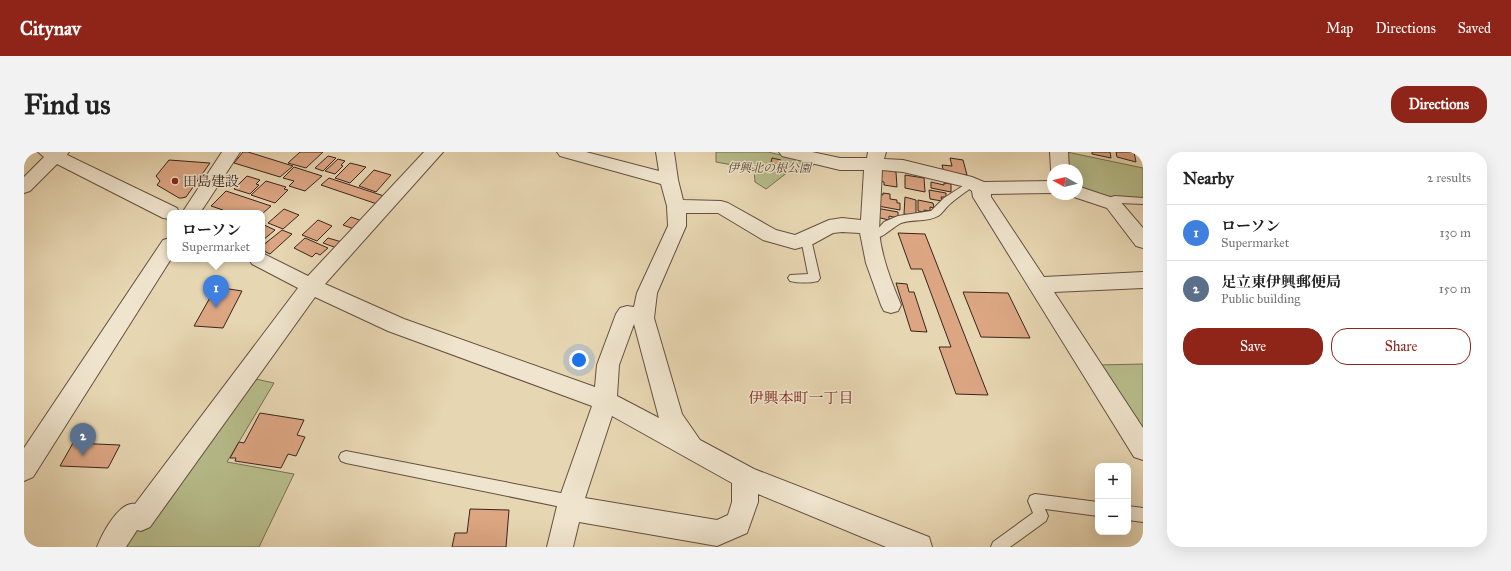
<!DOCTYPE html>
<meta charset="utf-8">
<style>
body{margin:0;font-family:"IM FELL Great Primer","Noto Serif JP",serif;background:#f2f2f2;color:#222}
.controls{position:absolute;right:12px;bottom:12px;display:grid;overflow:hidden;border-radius:8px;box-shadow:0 4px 16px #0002}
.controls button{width:36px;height:36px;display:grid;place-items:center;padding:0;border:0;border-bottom:1px solid #e0e0e0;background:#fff;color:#222;font:20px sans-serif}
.compass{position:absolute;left:1023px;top:12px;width:36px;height:36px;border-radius:50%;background:#fff;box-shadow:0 4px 16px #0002;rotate:278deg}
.you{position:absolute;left:555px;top:208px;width:14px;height:14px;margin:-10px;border:3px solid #fff;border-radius:50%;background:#1a73e8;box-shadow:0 0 0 6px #1a73e833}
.badge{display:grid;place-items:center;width:26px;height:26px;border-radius:50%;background:#8f2418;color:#fff;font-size:13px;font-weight:700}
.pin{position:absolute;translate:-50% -33px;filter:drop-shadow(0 1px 2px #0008)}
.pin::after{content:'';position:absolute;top:21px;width:14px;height:12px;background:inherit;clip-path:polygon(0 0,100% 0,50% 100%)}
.popup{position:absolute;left:143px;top:58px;width:98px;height:52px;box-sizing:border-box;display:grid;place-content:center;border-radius:8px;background:#fff;filter:drop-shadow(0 1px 3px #0005);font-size:13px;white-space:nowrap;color:#767676}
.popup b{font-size:15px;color:#222}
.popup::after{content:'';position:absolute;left:50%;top:100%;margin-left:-8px;border:8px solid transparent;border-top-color:#fff}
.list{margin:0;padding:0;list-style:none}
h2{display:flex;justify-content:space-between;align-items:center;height:52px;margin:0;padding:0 16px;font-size:17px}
h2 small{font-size:13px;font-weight:400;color:#767676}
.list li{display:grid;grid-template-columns:26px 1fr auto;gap:12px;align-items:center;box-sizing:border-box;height:56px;padding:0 16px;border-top:1px solid #e0e0e0}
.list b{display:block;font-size:15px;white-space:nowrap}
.list p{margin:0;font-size:13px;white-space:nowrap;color:#767676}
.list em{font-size:13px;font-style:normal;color:#767676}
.actions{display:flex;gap:8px;padding:12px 16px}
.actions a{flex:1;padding:9px 0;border:1px solid #8f2418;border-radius:16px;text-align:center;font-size:14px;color:#8f2418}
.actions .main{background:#8f2418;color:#fff}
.map{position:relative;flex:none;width:1119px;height:395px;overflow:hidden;border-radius:16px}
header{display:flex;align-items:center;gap:24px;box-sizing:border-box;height:56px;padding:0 20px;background:#8f2418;color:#fff}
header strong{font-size:19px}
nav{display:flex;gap:22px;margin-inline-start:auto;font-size:14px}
.intro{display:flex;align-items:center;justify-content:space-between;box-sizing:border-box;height:96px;padding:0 24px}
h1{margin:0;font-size:28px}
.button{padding:10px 18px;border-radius:16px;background:#8f2418;color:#fff;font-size:14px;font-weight:700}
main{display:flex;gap:24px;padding:0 24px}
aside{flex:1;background:#fff;border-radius:16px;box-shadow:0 4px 16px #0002}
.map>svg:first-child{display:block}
.green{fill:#b7bd8b;stroke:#787053}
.building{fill:#dca683;stroke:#3a241b}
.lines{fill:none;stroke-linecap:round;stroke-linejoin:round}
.service-casing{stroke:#655041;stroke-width:2}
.minor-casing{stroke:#655041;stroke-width:2}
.tertiary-casing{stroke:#655041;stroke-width:2}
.service{fill:#efe4cd;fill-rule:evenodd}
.minor{fill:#efe4cd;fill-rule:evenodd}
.tertiary{fill:#efe4cd;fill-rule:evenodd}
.poi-dot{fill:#8f2418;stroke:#efe4cd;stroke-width:1.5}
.labels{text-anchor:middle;stroke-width:3;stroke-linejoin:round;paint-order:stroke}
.far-park-label{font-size:12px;font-style:italic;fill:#594a37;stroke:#efe4cd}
.poi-label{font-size:14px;fill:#3a241b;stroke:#efe4cd;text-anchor:start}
.neighbourhood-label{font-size:15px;fill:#7a1f14;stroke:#efe4cd}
</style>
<header>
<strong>Citynav</strong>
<nav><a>Map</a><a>Directions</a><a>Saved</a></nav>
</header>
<div class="intro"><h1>Find us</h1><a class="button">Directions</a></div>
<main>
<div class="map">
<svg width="1119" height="395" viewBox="0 0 1119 395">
<rect width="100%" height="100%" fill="#e7d6b2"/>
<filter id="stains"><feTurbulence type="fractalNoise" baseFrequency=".005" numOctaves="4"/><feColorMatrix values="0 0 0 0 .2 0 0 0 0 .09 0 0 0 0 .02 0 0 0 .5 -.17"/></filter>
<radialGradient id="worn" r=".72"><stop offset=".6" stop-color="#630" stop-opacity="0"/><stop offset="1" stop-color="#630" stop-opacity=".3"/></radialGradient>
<path class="green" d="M692,0H744L791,11L785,19L764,20L742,37L731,30L730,17L692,10Z
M1043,0L1119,16V47L1083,46L1053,36V18H1045Z
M1119,212V283L1073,213Z
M227,226L250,231L203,310L270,322L235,395H94Z"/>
<path class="building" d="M219,0H224L269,14L256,25L210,11Z
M276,0H299L282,16L264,11Z
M1068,0H1086L1087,6L1068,2Z
M1092,0H1110L1112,10L1093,5Z
M304,4L312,6L299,19L291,16Z
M748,6L757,8L755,13L747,11Z
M926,6L939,8L943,23L920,21L918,13L928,14Z
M314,7L321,9L317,13L319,14L311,22L301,19Z
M145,8L186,11L162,45L158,46H155L133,33L136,29L132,24Z
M326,11L342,15L326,31L311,26Z
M270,15L298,24L281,39L265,34L270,29L259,26Z
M856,17L872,20L873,35L860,33V30L856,29Z
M350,18L367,23L352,40L335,34Z
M881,23L900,26L901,40L881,36Z
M223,24L236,28L232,32L235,33L226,42L210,37Z
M305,26L360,44L353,52L297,33Z
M242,29L262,35L260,37L264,38L251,51L227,43Z
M907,30L920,33V31L927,32V40L907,36Z
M905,38L922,41V45H917L918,49L906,47Z
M202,39L247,54L238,62V61H196L199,58L187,54Z
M859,41L866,42V47L873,48V51H876V58L854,54V42L859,43Z
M881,45L892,48V61L886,63L880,62Z
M894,48L909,51L910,56L906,55V59L900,58V60L894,59Z
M852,56L874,60V66L865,64V68L852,65Z
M260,57L275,63L259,77L244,71Z
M327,65L338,69L330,77L319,73Z
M294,68L308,74L293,89L278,83Z
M238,72L251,78L238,89Z
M258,78L268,82L246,102L238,98V94Z
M874,81L901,82L964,243L932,242L915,195H927L898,117H887Z
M281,86L304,96L296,103L292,101L288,105L270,96Z
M304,86L318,90L313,96L299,91Z
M872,131L883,132L885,140H890L903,180L887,179Z
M192,135L218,139L199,176L170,174Z
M939,140L984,141L1006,186L957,185Z
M236,261L280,268L273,283L281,285L272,304L264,302L257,316L211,309L212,306H206L215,290L220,291Z
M49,291L96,293L84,316L36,314Z
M446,357L485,358L482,395H428L431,381H443Z"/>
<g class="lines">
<defs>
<path id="service" d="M948,28L951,29L953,31L951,33C943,39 934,45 927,51C922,55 918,62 914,64C905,70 888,67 877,71C865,77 857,90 842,86L841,83L842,80L852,79L860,70L874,64L907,59L920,46Z
M1091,44L1119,46V52L1095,51L1093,54H1085L1084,52L1087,45Z
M782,83L786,84L787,87L796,126L794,129C786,131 774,131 766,129L764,126L766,123L784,122L777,87L778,84Z
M322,299L547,343L552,345L554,350L552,355L547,357L322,311L317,309L315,305L317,301Z
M1011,342L1074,350V364L1021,357L1024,364L1022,369L986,395H967L969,390L1009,361L1004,349L1006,344Z
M1104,354L1119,356V370L1104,368Z"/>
<path id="minor" d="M14,0H37L153,56L155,61H146V67L139,66L33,12L6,39L0,41V25L20,5Z
M400,0H419L301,132L380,167L571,235L573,213L592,162L596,156L603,154L610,155L613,141L644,74L643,54L637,32L536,4L533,0H562L635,19L632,0H650L654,28L659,48L697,49L704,51L752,78L771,83L805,68L818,66L837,68L840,18H816L758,4L755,0H788L816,6H843L844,0H862L860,7L879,8L948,25L960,30L1029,29V41L967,42V45L1020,125L1119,120V136L1030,140L1119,276V308L1110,305L949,45L948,39L942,35L879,20L858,18L855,78C857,104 867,129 877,153L874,159L867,161L860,159L857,153L842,111L836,81L818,80L809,81L789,92L771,97L739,88L694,61H662V74L633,141L630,166L658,262L676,288L730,317L905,385L908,395H862L734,342V350L723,381L693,394L555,370L549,395H523L534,350L568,254L364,179L291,145L126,375L117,379L113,378L102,395H73C78,382 95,349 111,352L274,136L228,112L225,107H238V101L284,124ZM610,172L635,266L593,244L595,213ZM588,264L708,331V350L704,363L693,368L561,346Z
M1026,0H1044L1045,18H1029V21L1027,18Z
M1053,34L1095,48L1119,76V96L1112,94L1083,56L1047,44L1045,42H1053Z"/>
<path id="tertiary" d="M25,0H45C39,8 34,10 25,8L22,4Z
M198,0H216L176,61H158Z
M146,86L147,107L9,325L0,329V296L139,88Z"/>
</defs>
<use href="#service" class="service-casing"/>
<use href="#minor" class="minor-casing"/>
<use href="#tertiary" class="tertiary-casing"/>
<use href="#service" class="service"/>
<use href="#minor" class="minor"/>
<use href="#tertiary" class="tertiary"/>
</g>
<circle class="poi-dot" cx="151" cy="29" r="4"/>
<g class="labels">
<g class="far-park-label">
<text x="745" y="20">伊興北の根公園</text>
</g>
<g class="poi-label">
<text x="159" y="34">田島建設</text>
</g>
<g class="neighbourhood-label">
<text x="777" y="251">伊興本町一丁目</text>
</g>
</g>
<rect width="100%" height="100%" filter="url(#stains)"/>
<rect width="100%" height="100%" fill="url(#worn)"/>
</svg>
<div class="controls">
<button>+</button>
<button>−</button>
</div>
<svg class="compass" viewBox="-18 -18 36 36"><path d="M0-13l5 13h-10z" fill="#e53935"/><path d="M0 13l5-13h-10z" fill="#767676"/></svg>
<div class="you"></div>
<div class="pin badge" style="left:192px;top:156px;background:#3f7fe0">1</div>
<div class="popup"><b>ローソン</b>Supermarket</div>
<div class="pin badge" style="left:59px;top:304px;background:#5c6f8a">2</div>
</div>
<aside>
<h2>Nearby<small>2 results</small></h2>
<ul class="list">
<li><span class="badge" style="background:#3f7fe0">1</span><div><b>ローソン</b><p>Supermarket</p></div><em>130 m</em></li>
<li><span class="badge" style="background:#5c6f8a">2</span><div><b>足立東伊興郵便局</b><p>Public building</p></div><em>150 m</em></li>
</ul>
<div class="actions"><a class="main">Save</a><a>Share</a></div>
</aside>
</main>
